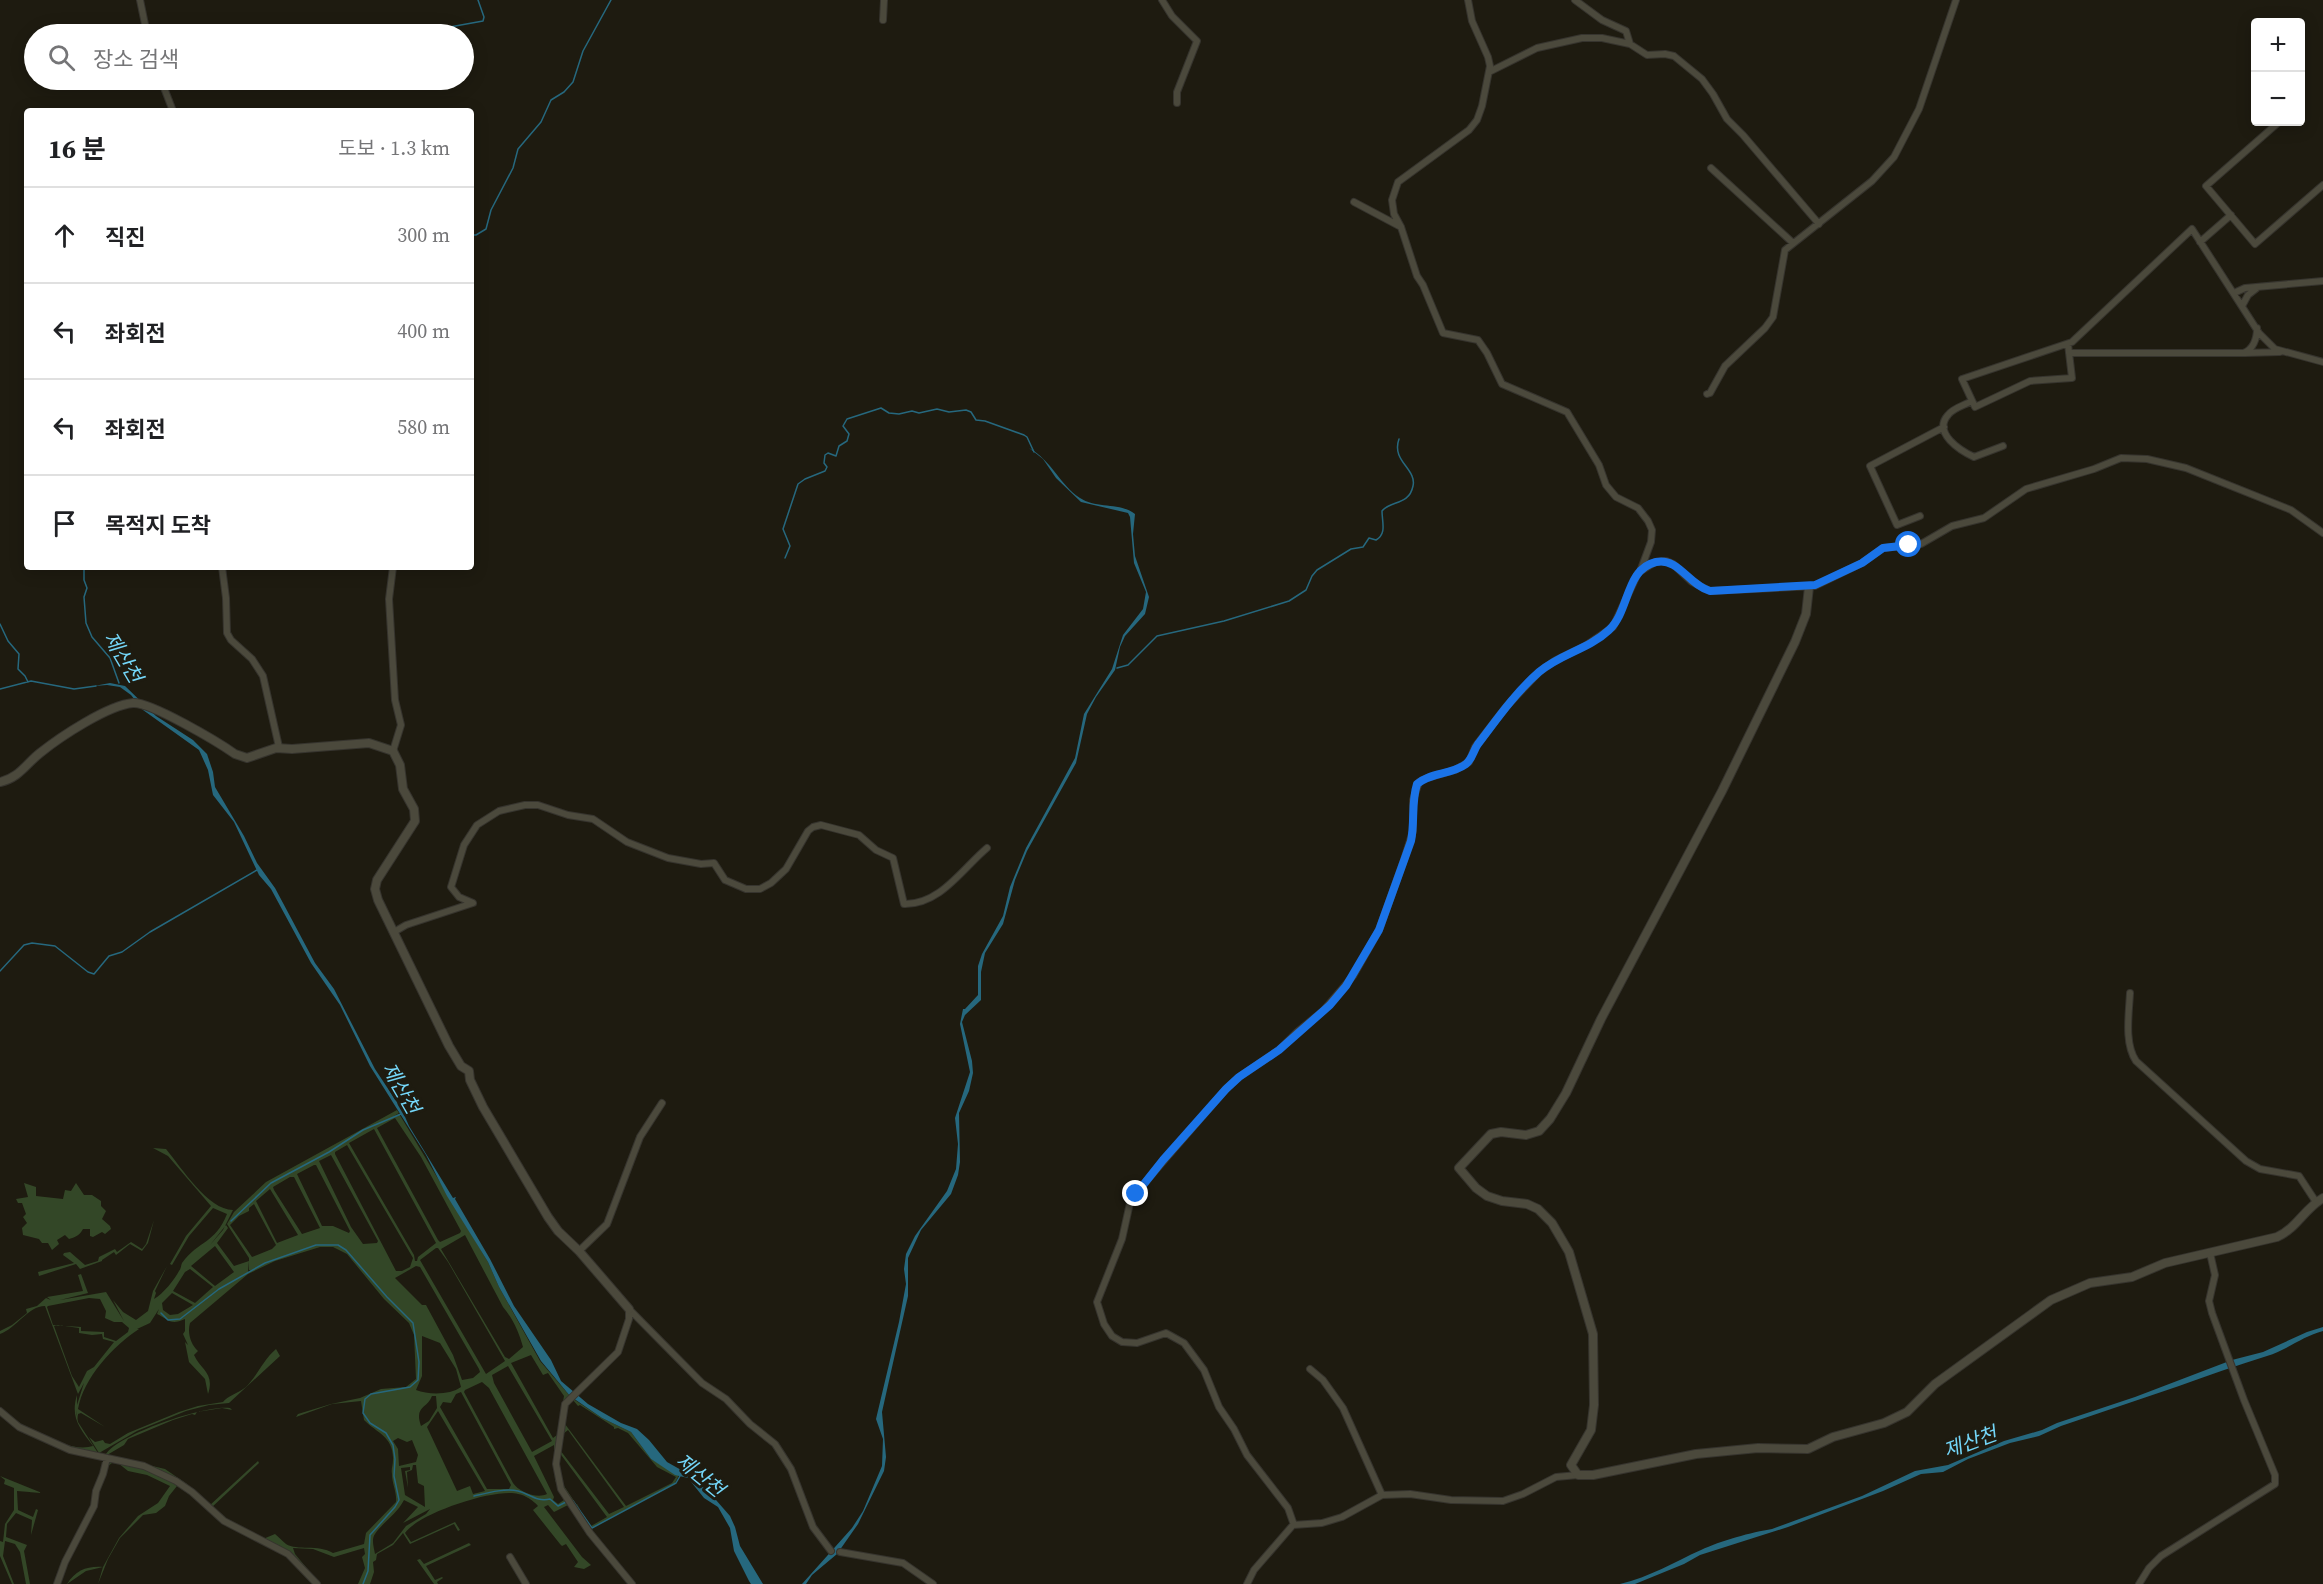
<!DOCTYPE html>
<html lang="ko">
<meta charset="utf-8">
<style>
body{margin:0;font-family:"Source Serif 4","Noto Sans KR",serif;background:#f2f2f2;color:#202124}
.controls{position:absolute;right:18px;top:18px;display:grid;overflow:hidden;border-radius:6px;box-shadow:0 3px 15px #0003}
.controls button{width:54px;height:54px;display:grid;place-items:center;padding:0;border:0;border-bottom:2px solid #e0e0e0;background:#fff;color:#202124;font:30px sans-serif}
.stop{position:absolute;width:18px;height:18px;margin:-14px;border:4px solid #1a73e8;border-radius:50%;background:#fff}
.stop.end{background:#1a73e8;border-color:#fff;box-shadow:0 2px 6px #0008}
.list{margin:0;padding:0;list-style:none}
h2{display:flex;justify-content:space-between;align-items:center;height:78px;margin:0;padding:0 24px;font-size:26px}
h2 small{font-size:20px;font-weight:400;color:#757577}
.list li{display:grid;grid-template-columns:39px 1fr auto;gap:18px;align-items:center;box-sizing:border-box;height:96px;padding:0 24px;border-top:2px solid #e0e0e0}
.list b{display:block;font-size:22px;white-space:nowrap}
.list em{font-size:20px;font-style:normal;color:#757577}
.icon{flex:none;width:33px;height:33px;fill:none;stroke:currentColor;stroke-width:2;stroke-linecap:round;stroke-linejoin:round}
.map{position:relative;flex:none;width:2323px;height:1584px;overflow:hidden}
.search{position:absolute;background:#fff;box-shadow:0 3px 15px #0003;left:24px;top:24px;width:450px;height:66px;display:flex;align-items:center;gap:15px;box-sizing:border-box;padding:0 21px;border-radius:33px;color:#757577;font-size:22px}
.panel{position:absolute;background:#fff;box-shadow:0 3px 15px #0003;left:24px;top:108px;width:450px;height:462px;border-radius:6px}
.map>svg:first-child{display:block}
.green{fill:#334727;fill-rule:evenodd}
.water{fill:#26687e}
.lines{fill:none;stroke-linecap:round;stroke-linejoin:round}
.stream{stroke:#26687e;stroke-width:1.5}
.street-casing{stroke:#36342e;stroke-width:8}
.secondary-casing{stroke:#36342e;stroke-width:10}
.street{stroke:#4b493c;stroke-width:6}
.secondary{stroke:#4b493c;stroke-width:8}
.route{stroke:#1a73e8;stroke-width:8}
.labels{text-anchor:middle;stroke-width:6;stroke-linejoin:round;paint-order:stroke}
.water-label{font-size:20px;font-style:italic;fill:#74d6f8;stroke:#1e1b10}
</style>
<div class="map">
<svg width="2323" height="1584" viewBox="0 0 2323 1584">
<rect width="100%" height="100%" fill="#1e1b10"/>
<path class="green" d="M397,1110L399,1113L394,1116L399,1114L401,1117L488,1262L499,1287L540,1361L570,1396C558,1416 550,1460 558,1483C564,1499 576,1513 585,1527C591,1536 601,1546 603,1554L568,1505L554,1512L548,1505L544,1507L582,1557L591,1565L584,1569L574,1567L578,1562L566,1544L562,1546L560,1544L533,1510L538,1506C534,1501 525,1495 518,1494C495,1488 419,1513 405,1533L411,1542L455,1522L460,1530L458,1531L454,1524L410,1544L403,1533L393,1545L377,1554L376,1560L373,1562L374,1572L370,1584H358L365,1568L362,1557L365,1554L364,1548L334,1557L313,1549L293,1548L295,1554L320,1584H318L291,1556L220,1518L194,1492L179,1481L146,1466L105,1456C114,1435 207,1404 230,1408L232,1410L222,1408L197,1412L195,1415L192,1414L173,1420L128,1439L124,1445L107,1455L165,1469L187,1484L209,1506L258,1461L259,1463L211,1508L220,1516L263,1539L275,1534C279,1537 282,1541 286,1544C297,1551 318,1544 333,1553L364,1544L366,1533L396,1502C397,1492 392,1484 392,1474C391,1469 393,1465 393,1460C394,1437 377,1433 364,1420L361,1401L332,1404L296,1417L298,1414L331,1404L360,1398L381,1389L406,1387L416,1379L414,1335L409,1323L384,1299L347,1254L333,1247H320L275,1261L248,1274L190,1323C187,1333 191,1345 198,1351L194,1355C201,1370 215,1373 208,1394L205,1379L189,1362L185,1342L188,1345L183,1334L185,1331V1319C170,1326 168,1319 157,1314L159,1309L150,1323L137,1329H139C114,1345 83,1378 78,1409L105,1427L81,1413L78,1414V1419L76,1410L78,1422L98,1453C73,1456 16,1428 0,1409V1407C18,1426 68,1454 93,1446C80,1428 70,1418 77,1395V1405L84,1383L78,1394L45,1306C28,1306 17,1328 0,1334V1331L12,1325L27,1313L26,1309L37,1306L46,1298L51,1300L47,1297L83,1291L78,1275L81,1274L88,1293L60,1300L106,1292L124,1321L113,1300L123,1312L136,1320L148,1311L153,1291L167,1266L155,1291L156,1293L154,1299C163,1294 175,1279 179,1271C181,1269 181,1265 182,1263C199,1240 215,1244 227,1214L213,1208L189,1236L172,1265L170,1264L186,1236L211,1206L168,1156L153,1148L166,1149C181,1167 208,1210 233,1210L223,1230L210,1245L226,1225L228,1228L217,1243L234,1266L249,1261L248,1272L251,1270H249V1258L227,1224L234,1212L266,1182ZM395,1118L421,1157L461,1231L460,1233L440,1242L438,1240L377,1128ZM374,1129L436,1243L418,1257L417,1261H415L414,1255L349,1143ZM347,1145L413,1258L410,1267L402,1271H396L335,1154V1152ZM331,1155L378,1241L377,1243L363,1244L351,1227L319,1161ZM314,1165H316L350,1231L349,1233L333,1226H322L297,1174ZM290,1177H294L320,1228L302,1234L274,1190L273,1187ZM270,1189L298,1235L277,1243L256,1201ZM254,1204L276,1245L272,1249L252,1257L230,1225L239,1216L249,1211V1208ZM465,1235L503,1307C513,1319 519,1332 523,1347L509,1359L505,1357L441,1249ZM215,1246L234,1272L215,1286L191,1266ZM436,1248H438L448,1262L505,1361L486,1374L420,1260ZM416,1266L420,1267L479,1369L480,1372L473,1378L462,1380L453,1355L426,1305H422L395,1278ZM190,1269L213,1287L195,1303L173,1291L185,1272ZM172,1293L193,1305L178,1314L170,1315L163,1310L162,1303ZM89,1298L100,1299L106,1311L105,1318L114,1322H122L129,1328L128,1332L116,1341L104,1337V1332L81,1331V1327L53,1325L47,1307L48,1306ZM58,1325L79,1328V1333L92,1335L102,1334L103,1339L114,1342L94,1367L87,1371L79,1387L72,1376L54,1326ZM422,1336L440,1343L456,1369L461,1387C450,1395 429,1395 416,1390L422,1376ZM531,1355L543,1375L548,1373L564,1396L557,1435L553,1438L511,1363ZM508,1366L552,1441L532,1452L494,1383L492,1375ZM482,1382L489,1388L495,1399L547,1494C537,1499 519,1492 513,1483L464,1392L465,1390ZM461,1392L511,1485L509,1489H487L440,1407L443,1402L451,1403L456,1394ZM432,1396H436L437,1408L429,1421L421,1426C414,1406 427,1409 432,1396ZM438,1411L485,1491L473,1494L470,1486L457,1491L427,1427ZM398,1438L407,1442L412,1440L418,1455L416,1462L399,1466L398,1449L393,1441ZM554,1445L555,1480L564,1500L558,1504L553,1500L554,1497L534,1456ZM413,1465H416L418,1483L424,1486L425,1507L405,1495L401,1468L410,1467V1470L405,1471L408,1488L407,1472L412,1470ZM404,1500L418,1507L403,1523L430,1509L426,1514L406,1526L393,1543L375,1554C374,1548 371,1539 375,1534C383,1522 397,1514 404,1500Z
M24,1183L36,1187V1196L63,1199L65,1190L71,1191L76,1183L84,1195H92L101,1201V1206L106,1211L102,1219L110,1226L111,1229L105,1234L102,1232L93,1237L90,1236V1229H83C80,1235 76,1237 69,1239L65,1235L57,1240L59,1244L52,1250L48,1243H42L39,1239L23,1235L22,1228L27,1223L23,1217L26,1214L22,1203H18L16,1199L28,1197Z
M154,1220L148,1243L142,1251L130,1244L116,1255L114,1252L102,1260V1261L80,1269L76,1264L39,1276L38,1272L74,1263L63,1255L64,1253L70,1252L85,1265L98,1261L99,1257L115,1249L117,1252L131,1242L142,1249L146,1244Z
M276,1349L280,1356L229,1403L209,1405L186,1411L137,1431L99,1453L89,1437L95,1442L103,1440L105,1443L110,1444L128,1433L179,1412L198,1406L223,1402C227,1396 239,1393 246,1387C258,1375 263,1360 276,1349Z
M572,1398L602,1418L631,1432L651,1459L679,1475L675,1483L592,1528L590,1527L577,1504L571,1501L563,1490L558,1475L557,1455L565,1410ZM573,1400L578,1406L580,1405L614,1427V1429L618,1428L628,1433L657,1467L676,1477L672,1483L626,1506L565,1424L569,1402ZM568,1430L624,1507L609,1514L560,1450L563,1434ZM559,1452L607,1517L591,1526L562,1483L558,1462Z
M116,1461C149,1469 177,1478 202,1503L177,1486L169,1496L165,1506L156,1513L143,1515L120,1538L108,1559L98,1584L103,1567L86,1571L67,1584C76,1570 87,1566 103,1567L119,1538L138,1516L158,1503L170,1486L147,1475L128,1471L118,1463H112L108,1466L110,1462Z
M0,1476L42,1493L17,1491L18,1510L33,1517L36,1509L38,1510L31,1535L32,1520L16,1513L7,1524L6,1537L27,1545L24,1551L30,1584H26L20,1552L15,1544L5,1541L3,1556L14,1584H12L0,1556V1541L3,1542L5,1524L14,1510V1488L4,1484L5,1480Z
M469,1543L471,1545L426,1566L435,1580L442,1577L443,1578L437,1582L438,1584H434L417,1560L420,1559L424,1564Z"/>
<path class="water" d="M1029,448C1052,461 1060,485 1080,498C1096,509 1120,502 1135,514L1133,534L1135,556L1149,597L1145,614L1125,636L1120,647L1115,670L1096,697L1087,714L1076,763L1027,851L1015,880L1003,924L985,953L981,972V1000L965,1015L962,1022L972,1061L973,1073L969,1091L959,1113L960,1162L958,1175L951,1194L921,1230L908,1258V1296L882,1412L886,1457L884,1471L858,1524L837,1554L812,1575L806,1584H802L852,1528L863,1511L882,1466L883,1439L876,1419L899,1322L906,1284L904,1269L906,1254L915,1236L947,1191L956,1169L958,1144L955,1118L970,1072L960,1024L963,1009H965L978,995V966L982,954L1003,916L1010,887L1026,848L1075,758L1084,714L1112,669L1123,635L1143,609L1146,592L1134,563L1130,517L1128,513L1081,502L1056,478L1043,459Z
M110,683L125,686L156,716L193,740L207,754L213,772L215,787L244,836L257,863L275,888L315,963L334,989L375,1069L402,1110L409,1126L453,1198L456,1197L455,1199L490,1259L514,1306L551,1360L561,1381L588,1404L621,1423L637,1429L649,1440L667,1462L690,1475L709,1492L730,1516L735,1527L740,1546L763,1584H751L749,1581L734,1551L730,1528L718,1507L704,1498L688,1478L675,1475L651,1459L631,1432L602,1418L570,1396L541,1361L499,1287L488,1262L447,1196L426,1155L370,1066L340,1005L311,963L271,889L259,875L234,822L213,795L208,770L199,750L143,710L131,695L120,687L107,685L94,686Z
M2323,1327V1331C2303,1336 2287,1350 2267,1356C2238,1365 2209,1375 2179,1386L2061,1426L2039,1436L2010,1443L1968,1459L1943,1472L1921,1474L1883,1491L1788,1527L1700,1555L1684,1564L1635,1584H1620C1650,1577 1674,1562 1701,1550C1720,1541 1752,1532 1772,1529L1862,1496L1915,1471L1948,1465L2004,1441L2042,1430L2057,1423L2135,1397L2232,1360L2263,1352L2307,1332Z"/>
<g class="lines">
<path class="stream" d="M411,34L483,21L484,17L478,0
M471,235H476L486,229L491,210L513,168L518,149L541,122L551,100L564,92L573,82L583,51L611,0
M785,558L790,546L783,529L798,484L805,479L825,471L827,467L824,463L825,455L828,453L836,456L839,446L847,441L849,434L843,426L847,419L881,408L889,413L899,414L912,411L919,413L937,409L949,412L966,410L971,412L976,420L985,421L1024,435L1027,437L1034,452
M84,567V580L87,588L84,597L86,623L92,637L110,658L119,683
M0,624L8,641L19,654L18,669L25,676L28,682
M1117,668L1128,665L1157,636L1224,621L1289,601L1306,590L1312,576L1317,570L1351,549L1363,547L1369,538L1376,540C1387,534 1382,522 1382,511C1390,500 1409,506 1413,486C1417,469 1391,461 1399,439
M0,689L31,681L74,689L96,686
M0,971L24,945L32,943L55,946L88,972L94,974L109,956L122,952L150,932L257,870
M231,1221L271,1183L329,1152L363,1130L401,1114
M161,1313L168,1320L180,1319L219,1289L265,1263L316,1245H338L346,1250L387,1297L413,1323L419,1362L418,1380L410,1387L371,1394L365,1399L363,1413L370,1423L386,1433L393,1445L395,1459L394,1476L399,1500L395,1507L370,1535L368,1571L363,1584
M474,1496C487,1493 505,1488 518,1491C530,1494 536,1502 550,1499L558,1506L566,1502
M573,1501L592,1528L676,1483L680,1476"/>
<defs>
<path id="street" d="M140,0L147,34
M1162,0L1172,16L1197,41L1177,92V103
M1468,0L1472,21L1488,57L1490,66L1482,106L1477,120L1469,130L1398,182L1392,200L1394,214L1401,227L1417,276L1423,285L1443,333L1478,340L1487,353L1502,384L1567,412L1599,465L1606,485L1616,497L1638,508L1648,521L1652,530L1651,542L1641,569
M1575,0L1602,20L1626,31L1630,44
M883,20L884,0
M1489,72L1537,48L1582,38H1602L1630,44L1647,55L1665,54L1674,56L1702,79L1713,94L1727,119L1743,135L1819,224
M161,80L173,111
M2279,122L2206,186L2255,244L2323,185
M1711,168L1793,243
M1354,202L1401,227
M2200,242L2231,215
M2234,293L2245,288L2323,281
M2242,306L2248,295L2257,288
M2068,344L2072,378L2030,381L1975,407L1962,379L2072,342L2192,229L2259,333L2275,349L2323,362
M2069,353H2243C2253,350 2257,339 2257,328
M2245,353L2280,352
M1707,394L1710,393L1725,366L1765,328L1773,317L1785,250L1872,181L1894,157L1919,109L1956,0
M1972,401C1965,405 1953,408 1948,415C1932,433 1961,451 1974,457L2003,446
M1920,516L1897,525L1870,466L1944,427
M222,567L226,598L227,633L231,640L252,659L263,676L279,747
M393,567L389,599L395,700L401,725L393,751
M394,932L406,925L473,903L459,897L451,887L464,845L477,825L499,811L525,805H538L568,815L593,819L627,842L668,858L701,864L714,863L725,880L746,889H760L771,883L786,869L808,831L813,827L821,825L859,835L876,850L893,858L904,904C940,905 962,869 987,848
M2130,993C2129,1014 2124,1043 2136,1061L2246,1161L2260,1169L2299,1176L2316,1202
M579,1251L607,1224L640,1137L662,1103
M629,1309V1319L618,1352L565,1404L556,1464L561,1489L590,1533L632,1584
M629,1309L702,1383L726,1399L750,1424L775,1444L791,1469L813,1527L831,1551
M1310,1369L1323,1380L1343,1408L1382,1495
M0,1411L19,1427L70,1450L144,1466L176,1481L192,1492L224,1521L288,1554L317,1584
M1294,1525L1288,1508L1247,1455L1234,1429L1219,1407L1204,1370L1184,1343L1166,1333L1137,1343L1122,1342L1112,1336L1104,1324L1097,1302L1122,1239L1130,1203L1142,1186L1226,1089L1239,1077L1279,1050L1297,1032L1323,1011L1353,976L1379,930L1404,860L1413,831V800L1419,782L1427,778L1455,770L1469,762L1475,747L1506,707L1539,672L1556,660L1585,646L1613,627L1638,573L1655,562L1666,561L1673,564L1692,582L1710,591L1815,586L1862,563L1883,548L1921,544L1952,526L1984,518L2026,489L2094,469L2121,458L2147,459L2186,468L2291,510L2323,533
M840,1552L903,1563L933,1584
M510,1557L526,1584
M57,1584L65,1562L94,1506L96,1491L103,1474L107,1458
M1247,1584L1254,1570L1293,1525L1322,1523L1342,1517L1382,1495L1410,1494L1451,1500L1503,1501L1523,1494L1556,1477L1578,1475
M2139,1584L2149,1568L2161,1556L2275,1484V1475L2244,1400L2212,1313L2209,1301L2215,1275L2210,1253"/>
<path id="secondary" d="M1809,587L1806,614L1795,642L1722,791L1601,1019L1566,1093L1550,1119L1539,1131L1526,1135L1501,1132L1491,1134L1459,1168L1476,1188L1487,1196L1502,1201L1527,1204L1538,1209L1552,1223L1569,1252L1593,1334L1594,1405L1591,1430L1571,1465L1578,1475H1593L1696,1454L1758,1448L1808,1449L1833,1437L1884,1423L1907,1412L1935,1384L2051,1300L2090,1283L2132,1277L2165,1263L2277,1237C2297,1228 2304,1209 2323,1198
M0,782C19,778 26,764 40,753C60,737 108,705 133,703C151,702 218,742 235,754L247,758L276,748L292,749L369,743L393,751L400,765L403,789L414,809L415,821L377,880L375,889L378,900L449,1046L461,1066L469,1071L470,1080L483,1107L548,1217L558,1231L579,1251L629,1309"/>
</defs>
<use href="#street" class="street-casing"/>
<use href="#secondary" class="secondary-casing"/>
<use href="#street" class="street"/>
<use href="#secondary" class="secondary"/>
</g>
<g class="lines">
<path class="route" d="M1136,1194L1163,1160L1226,1089L1239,1077L1279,1050L1330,1005L1346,986L1379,930L1411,841C1415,822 1411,803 1417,784C1431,772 1451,775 1466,764C1473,758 1473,751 1478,744C1497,719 1515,693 1539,672C1560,654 1589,649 1609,630C1630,611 1625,569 1656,562C1678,557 1689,585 1710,591L1815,585L1862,563L1883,548L1909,545"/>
</g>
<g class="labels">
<g class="water-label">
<text transform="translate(123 657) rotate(59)" y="7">제산천</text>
<text transform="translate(401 1088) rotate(60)" y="7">제산천</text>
<text transform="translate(1970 1442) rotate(-20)" y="7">제산천</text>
<text transform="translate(700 1475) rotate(39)" y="7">제산천</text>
</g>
</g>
</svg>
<div class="controls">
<button>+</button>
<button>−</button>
</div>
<div class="stop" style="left:1909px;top:545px"></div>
<div class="stop end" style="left:1136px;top:1194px"></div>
<div class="search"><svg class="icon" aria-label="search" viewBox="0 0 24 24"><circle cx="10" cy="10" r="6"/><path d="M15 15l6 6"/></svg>장소 검색</div>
<section class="panel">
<h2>16 분<small>도보 · 1.3 km</small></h2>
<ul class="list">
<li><svg class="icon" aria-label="ahead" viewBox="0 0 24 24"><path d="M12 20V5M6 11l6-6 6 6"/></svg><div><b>직진</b></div><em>300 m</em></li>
<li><svg class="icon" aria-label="left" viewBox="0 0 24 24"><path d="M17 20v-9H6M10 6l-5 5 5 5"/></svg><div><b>좌회전</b></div><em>400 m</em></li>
<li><svg class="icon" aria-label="left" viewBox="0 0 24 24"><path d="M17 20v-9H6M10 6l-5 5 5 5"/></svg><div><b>좌회전</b></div><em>580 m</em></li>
<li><svg class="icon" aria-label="arrive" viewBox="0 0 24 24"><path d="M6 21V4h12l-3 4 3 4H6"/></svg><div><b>목적지 도착</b></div></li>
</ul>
</section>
</div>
